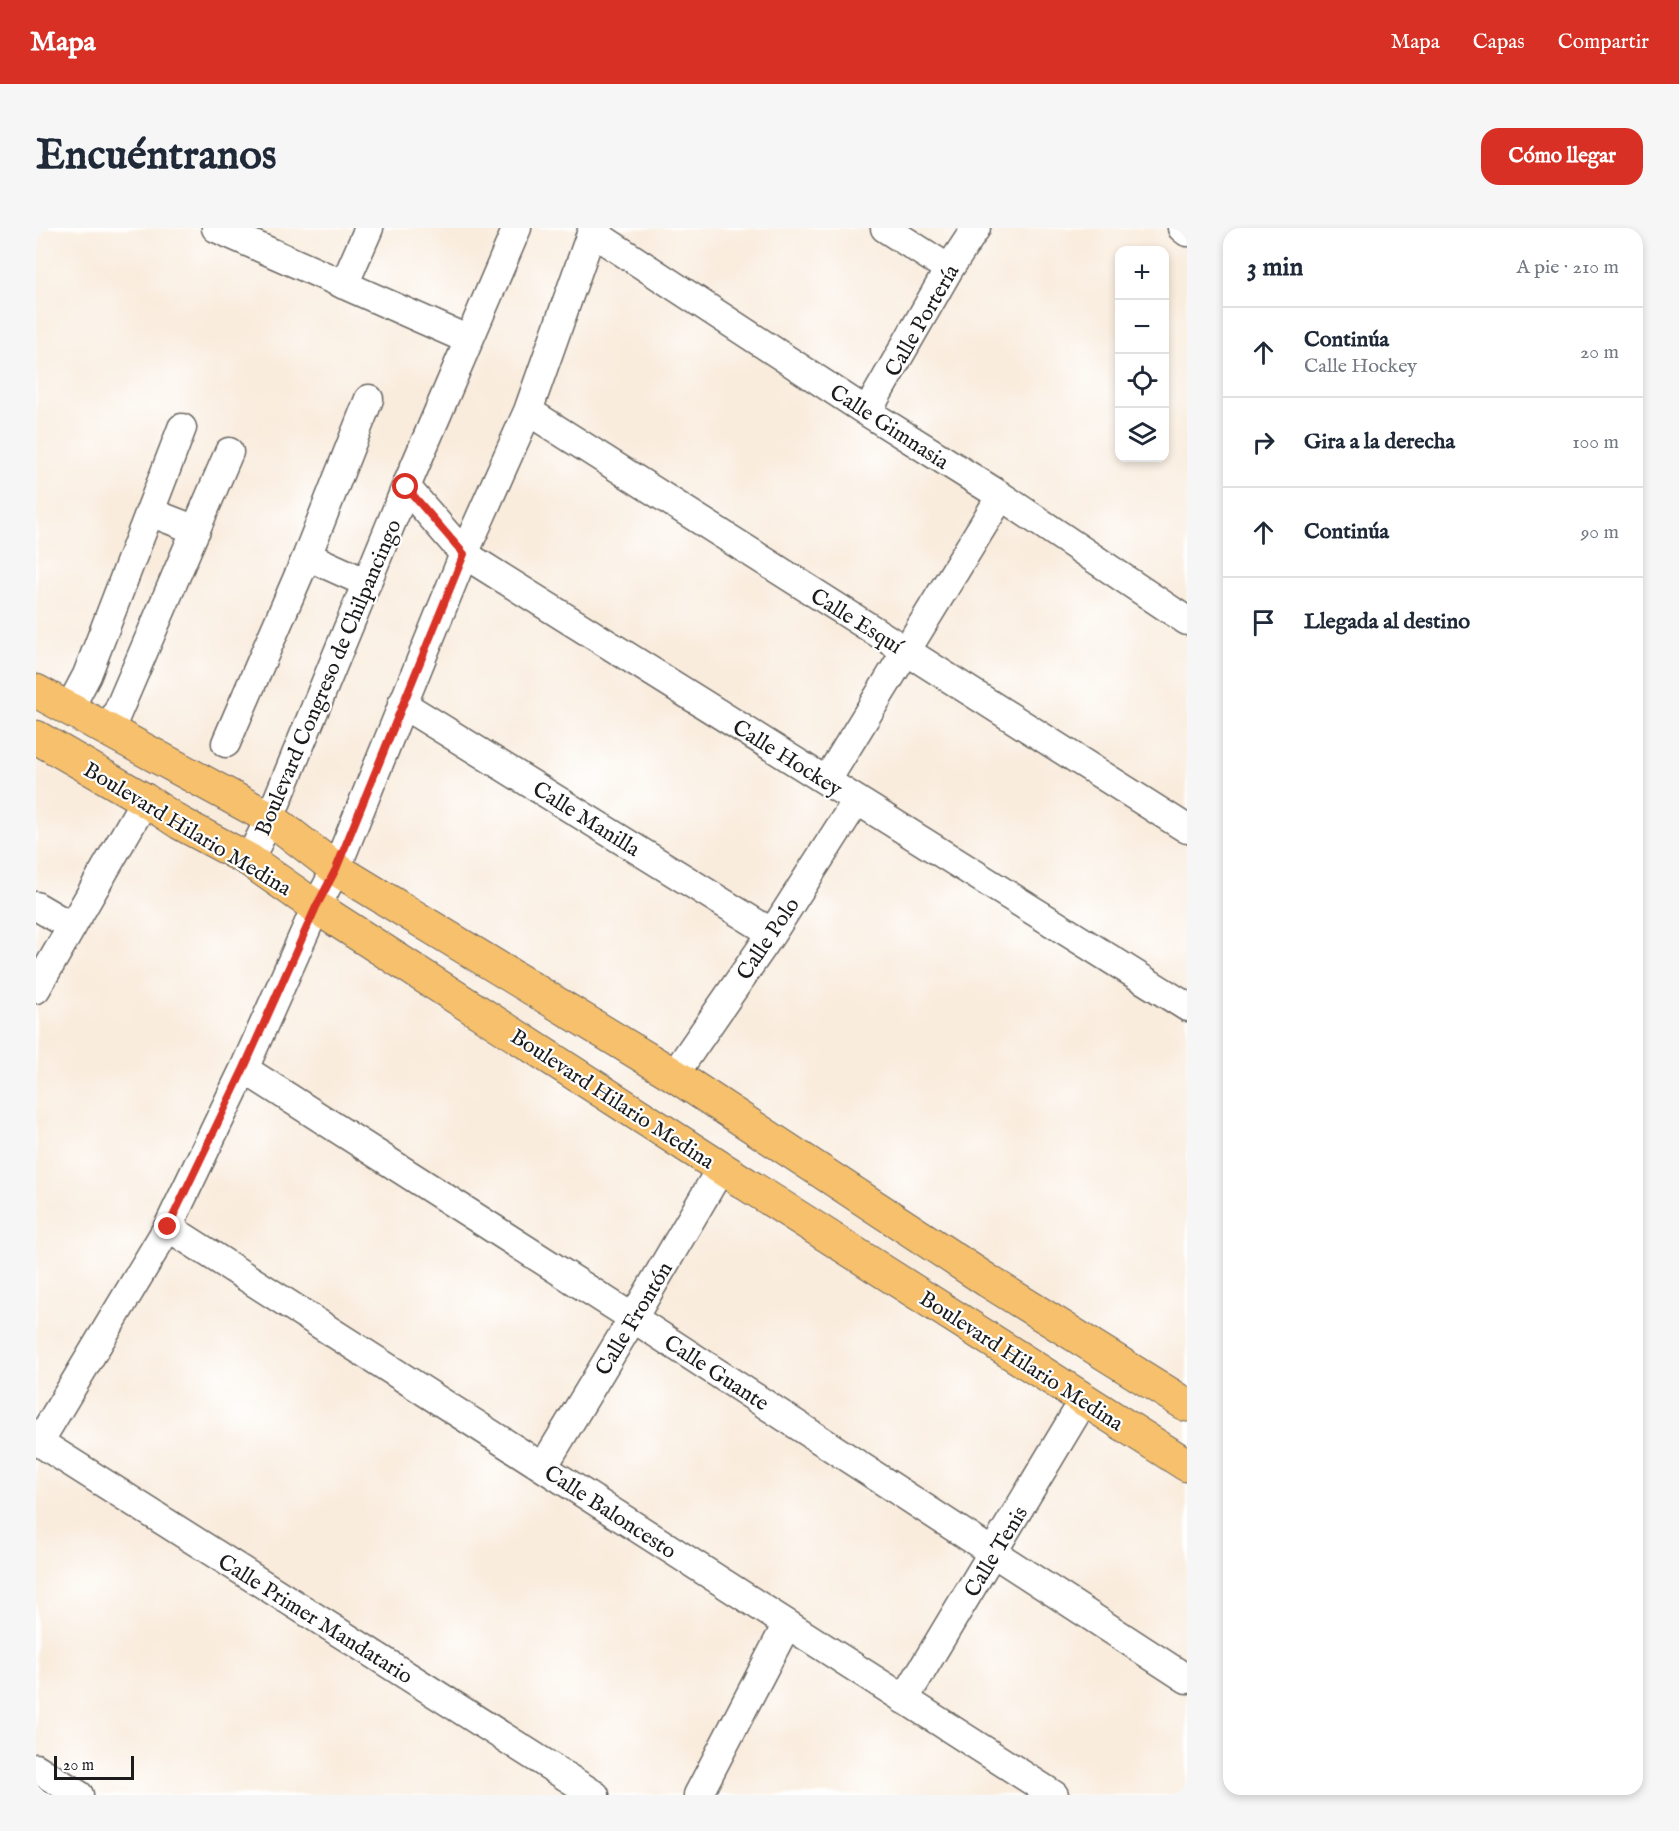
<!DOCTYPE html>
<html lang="es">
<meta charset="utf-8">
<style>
body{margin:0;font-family:"IM FELL English",serif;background:#f6f6f7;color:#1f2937}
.controls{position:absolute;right:18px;top:18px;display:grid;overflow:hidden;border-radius:12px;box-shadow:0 3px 9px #0003}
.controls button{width:54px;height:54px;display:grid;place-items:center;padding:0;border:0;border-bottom:2px solid #e0e1e3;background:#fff;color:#1f2937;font:30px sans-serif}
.scale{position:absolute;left:18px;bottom:15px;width:80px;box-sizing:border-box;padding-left:6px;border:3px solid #1c1c1c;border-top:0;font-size:16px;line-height:21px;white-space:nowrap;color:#1c1c1c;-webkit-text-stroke:4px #fff;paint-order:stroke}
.stop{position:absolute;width:18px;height:18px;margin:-14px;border:4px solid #d93025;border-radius:50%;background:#fff}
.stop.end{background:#d93025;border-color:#fff;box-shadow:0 2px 6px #0008}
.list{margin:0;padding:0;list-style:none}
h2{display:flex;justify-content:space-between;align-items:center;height:78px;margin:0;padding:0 24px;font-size:26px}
h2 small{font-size:20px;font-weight:400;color:#747a83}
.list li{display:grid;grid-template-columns:39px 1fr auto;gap:18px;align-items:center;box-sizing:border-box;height:90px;padding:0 24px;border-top:2px solid #e0e1e3}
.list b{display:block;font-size:22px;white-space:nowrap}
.list p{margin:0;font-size:20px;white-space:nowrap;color:#747a83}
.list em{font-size:20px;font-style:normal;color:#747a83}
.icon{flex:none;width:33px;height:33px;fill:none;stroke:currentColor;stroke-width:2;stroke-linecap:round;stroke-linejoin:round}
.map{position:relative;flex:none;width:1151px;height:1567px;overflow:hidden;border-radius:18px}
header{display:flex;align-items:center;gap:36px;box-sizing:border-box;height:84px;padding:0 30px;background:#d93025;color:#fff}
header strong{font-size:28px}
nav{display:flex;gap:33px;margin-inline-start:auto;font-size:21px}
.intro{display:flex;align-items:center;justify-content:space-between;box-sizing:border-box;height:144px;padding:0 36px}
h1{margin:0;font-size:42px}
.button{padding:15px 27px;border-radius:18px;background:#d93025;color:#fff;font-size:21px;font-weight:700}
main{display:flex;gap:36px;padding:0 36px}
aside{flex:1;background:#fff;border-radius:18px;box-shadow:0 3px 9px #0003}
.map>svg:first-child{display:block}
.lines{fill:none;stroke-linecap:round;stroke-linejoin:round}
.minor-casing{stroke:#696560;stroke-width:31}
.major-casing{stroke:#696560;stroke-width:35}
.minor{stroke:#fff;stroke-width:28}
.major{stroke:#f7c06c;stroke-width:33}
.route{stroke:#d93025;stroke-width:8}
.labels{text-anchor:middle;stroke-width:4.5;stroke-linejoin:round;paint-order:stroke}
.street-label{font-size:22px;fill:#1c1c1c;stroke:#fff}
</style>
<header>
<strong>Mapa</strong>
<nav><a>Mapa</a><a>Capas</a><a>Compartir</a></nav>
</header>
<div class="intro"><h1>Encuéntranos</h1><a class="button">Cómo llegar</a></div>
<main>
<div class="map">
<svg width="1151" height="1567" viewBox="0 0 1151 1567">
<rect width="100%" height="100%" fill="#fff"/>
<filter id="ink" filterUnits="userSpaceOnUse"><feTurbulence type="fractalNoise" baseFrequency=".0167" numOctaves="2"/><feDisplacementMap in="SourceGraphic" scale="12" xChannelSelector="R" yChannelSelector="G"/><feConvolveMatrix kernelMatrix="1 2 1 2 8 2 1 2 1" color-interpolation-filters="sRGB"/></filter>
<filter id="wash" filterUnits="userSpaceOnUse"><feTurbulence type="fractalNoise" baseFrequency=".008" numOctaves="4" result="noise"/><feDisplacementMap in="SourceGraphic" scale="24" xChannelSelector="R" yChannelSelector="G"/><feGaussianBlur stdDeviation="1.35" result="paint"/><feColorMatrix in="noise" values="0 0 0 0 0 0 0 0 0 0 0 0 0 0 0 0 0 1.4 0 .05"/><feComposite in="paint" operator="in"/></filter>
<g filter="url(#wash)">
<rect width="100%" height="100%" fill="#f9ecdd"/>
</g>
<g filter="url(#ink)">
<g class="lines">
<defs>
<path id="minor" d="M180,0L433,112
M849,0L913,41
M1146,0L1151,4
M556,4L831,184L965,268L1151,393
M308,57L333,0
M492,183L1151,601
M831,184L913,41L940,0
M370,259L428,326L1151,779
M114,284L160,302
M271,328L331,355
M366,476L736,705
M33,481L51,447L146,200
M73,504L193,224
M190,515L271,328L333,171
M791,552L965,268
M213,632L234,590L370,259L481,0
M0,678L36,699
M0,761L109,572
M208,841L597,1090L1151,1451
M638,847L736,705L821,572
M132,999L1018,1567
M0,1212L559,1567
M3,1214L132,999L208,841L280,679L300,641L428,326L492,183L557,0
M507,1239L597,1090L685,940
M868,1472L1048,1172
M0,1540L43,1567
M662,1567L751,1396"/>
<path id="major" d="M0,463L234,590L300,641L638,847L952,1053L1151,1177
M0,509L109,572L144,595L213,632L280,679L685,940L1151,1237"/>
</defs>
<use href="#minor" class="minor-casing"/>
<use href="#major" class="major-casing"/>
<use href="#minor" class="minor"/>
<use href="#major" class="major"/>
</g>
</g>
<g class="lines" filter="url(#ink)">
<path class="route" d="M132,999L208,840L280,679L300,641L428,326L370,259"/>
</g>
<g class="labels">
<g class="street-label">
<text transform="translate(885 92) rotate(-60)" y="8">Calle Portería</text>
<text transform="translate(854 198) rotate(33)" y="8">Calle Gimnasia</text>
<text transform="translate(821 392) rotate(32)" y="8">Calle Esquí</text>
<text transform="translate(291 449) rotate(-67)" y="8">Boulevard Congreso de Chilpancingo</text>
<text transform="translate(752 529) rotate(32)" y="8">Calle Hockey</text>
<text transform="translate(551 590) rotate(32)" y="8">Calle Manilla</text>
<text transform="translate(152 600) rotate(31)" y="8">Boulevard Hilario Medina</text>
<text transform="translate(731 710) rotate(-56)" y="8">Calle Polo</text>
<text transform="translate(577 870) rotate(33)" y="8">Boulevard Hilario Medina</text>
<text transform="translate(597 1090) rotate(-59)" y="8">Calle Frontón</text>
<text transform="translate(986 1132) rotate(33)" y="8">Boulevard Hilario Medina</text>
<text transform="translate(681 1144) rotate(33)" y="8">Calle Guante</text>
<text transform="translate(575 1283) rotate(33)" y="8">Calle Baloncesto</text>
<text transform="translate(959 1323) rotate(-59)" y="8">Calle Tenis</text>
<text transform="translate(280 1390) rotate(32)" y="8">Calle Primer Mandatario</text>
</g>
</g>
</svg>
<div class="controls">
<button>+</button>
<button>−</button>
<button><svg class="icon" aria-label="locate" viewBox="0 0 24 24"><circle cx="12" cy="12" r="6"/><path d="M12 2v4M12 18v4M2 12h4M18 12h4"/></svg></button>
<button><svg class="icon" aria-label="layers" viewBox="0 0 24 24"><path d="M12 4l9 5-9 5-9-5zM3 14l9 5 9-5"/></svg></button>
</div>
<div class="scale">20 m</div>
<div class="stop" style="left:370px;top:259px"></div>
<div class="stop end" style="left:132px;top:999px"></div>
</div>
<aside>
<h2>3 min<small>A pie · 210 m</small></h2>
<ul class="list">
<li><svg class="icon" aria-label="ahead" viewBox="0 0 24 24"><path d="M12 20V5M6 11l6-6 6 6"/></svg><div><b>Continúa</b><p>Calle Hockey</p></div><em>20 m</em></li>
<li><svg class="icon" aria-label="right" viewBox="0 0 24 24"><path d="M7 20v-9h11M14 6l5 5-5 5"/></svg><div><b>Gira a la derecha</b></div><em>100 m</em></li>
<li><svg class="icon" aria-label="ahead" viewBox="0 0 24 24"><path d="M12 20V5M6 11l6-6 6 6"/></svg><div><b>Continúa</b></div><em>90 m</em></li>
<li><svg class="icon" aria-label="arrive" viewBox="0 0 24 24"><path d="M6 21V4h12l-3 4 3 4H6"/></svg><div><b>Llegada al destino</b></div></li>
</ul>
</aside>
</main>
